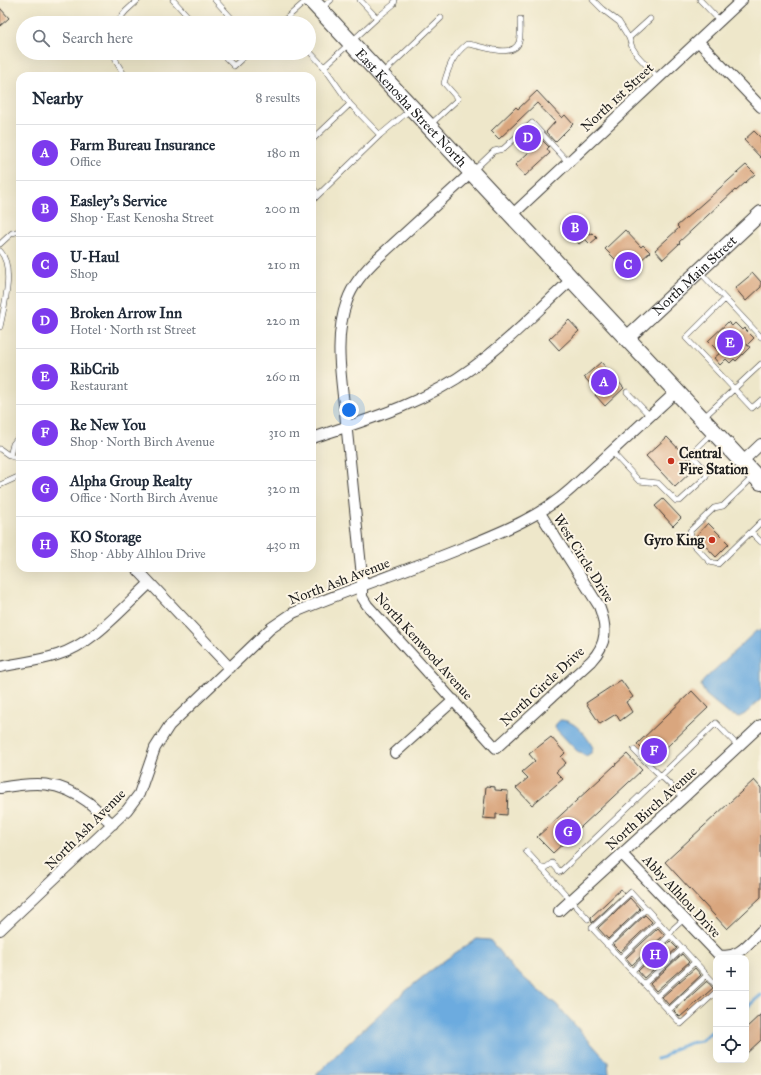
<!DOCTYPE html>
<meta charset="utf-8">
<style>
body{margin:0;font-family:"IM FELL Great Primer",serif;background:#f6f6f7;color:#1f2937}
.controls{position:absolute;right:12px;bottom:12px;display:grid;overflow:hidden;border-radius:8px;box-shadow:0 4px 16px #0002}
.controls button{width:36px;height:36px;display:grid;place-items:center;padding:0;border:0;border-bottom:1px solid #e0e1e3;background:#fff;color:#1f2937;font:20px sans-serif}
.you{position:absolute;left:349px;top:410px;width:14px;height:14px;margin:-10px;border:3px solid #fff;border-radius:50%;background:#1a73e8;box-shadow:0 0 0 6px #1a73e833}
.badge{display:grid;place-items:center;width:26px;height:26px;border-radius:50%;background:#7c3aed;color:#fff;font-size:13px;font-weight:700}
.pin{position:absolute;translate:-50% -50%;border:2px solid #fff;box-shadow:0 1px 4px #0006}
.list{margin:0;padding:0;list-style:none}
h2{display:flex;justify-content:space-between;align-items:center;height:52px;margin:0;padding:0 16px;font-size:17px}
h2 small{font-size:13px;font-weight:400;color:#747a83}
.list li{display:grid;grid-template-columns:26px 1fr auto;gap:12px;align-items:center;box-sizing:border-box;height:56px;padding:0 16px;border-top:1px solid #e0e1e3}
.list b{display:block;font-size:15px;white-space:nowrap}
.list p{margin:0;font-size:13px;white-space:nowrap;color:#747a83}
.list em{font-size:13px;font-style:normal;color:#747a83}
.icon{flex:none;width:22px;height:22px;fill:none;stroke:currentColor;stroke-width:2;stroke-linecap:round;stroke-linejoin:round}
.map{position:relative;flex:none;width:761px;height:1075px;overflow:hidden}
.search{position:absolute;background:#fff;box-shadow:0 4px 16px #0002;left:16px;top:16px;width:300px;height:44px;display:flex;align-items:center;gap:10px;box-sizing:border-box;padding:0 14px;border-radius:22px;color:#747a83;font-size:15px}
.panel{position:absolute;background:#fff;box-shadow:0 4px 16px #0002;left:16px;top:72px;width:300px;height:500px;border-radius:12px}
.map>svg:first-child{display:block}
.water{fill:#6cabdf;stroke:#44647e}
.lines{fill:none;stroke-linecap:round;stroke-linejoin:round}
.stream{stroke:#6cabdf;stroke-width:3}
.building{fill:#d9a67e}
.lane-casing{stroke:#3c3a36;stroke-width:6}
.street-casing{stroke:#3c3a36;stroke-width:12}
.secondary-casing{stroke:#3c3a36;stroke-width:16}
.primary-casing{stroke:#3c3a36;stroke-width:18}
.lane{stroke:#fff;stroke-width:5}
.street{stroke:#fff;stroke-width:10}
.secondary{stroke:#fff;stroke-width:14}
.primary{stroke:#fff;stroke-width:16}
.poi-dot{fill:#c8321e;stroke:#fcf5e5;stroke-width:1.5}
.labels{text-anchor:middle;stroke-width:4;stroke-linejoin:round;paint-order:stroke}
.street-label{font-size:14px;fill:#1c1c1c;stroke:#fcf5e5}
.poi-label{font-size:14px;font-weight:bold;fill:#1c1c1c;stroke:#fcf5e5;text-anchor:start}
</style>
<div class="map">
<svg width="761" height="1075" viewBox="0 0 761 1075">
<rect width="100%" height="100%" fill="#fcf5e5"/>
<filter id="ink" filterUnits="userSpaceOnUse"><feTurbulence type="fractalNoise" baseFrequency=".025" numOctaves="2"/><feDisplacementMap in="SourceGraphic" scale="8" xChannelSelector="R" yChannelSelector="G"/><feConvolveMatrix kernelMatrix="1 2 1 2 8 2 1 2 1" color-interpolation-filters="sRGB"/></filter>
<filter id="wash" filterUnits="userSpaceOnUse"><feTurbulence type="fractalNoise" baseFrequency=".012" numOctaves="4" result="noise"/><feDisplacementMap in="SourceGraphic" scale="16" xChannelSelector="R" yChannelSelector="G"/><feGaussianBlur stdDeviation="0.9" result="paint"/><feColorMatrix in="noise" values="0 0 0 0 0 0 0 0 0 0 0 0 0 0 0 0 0 1.4 0 .05"/><feComposite in="paint" operator="in"/></filter>
<g filter="url(#wash)">
<rect width="100%" height="100%" fill="#eee7ca"/>
<path class="water" d="M761,630V699L745,714L739,717L729,714L706,695L701,686L703,681L756,631Z
M560,720C575,720 587,736 593,748L591,753L586,756L577,751L555,728L556,724Z
M477,939L490,940L513,969L557,1005L608,1062L609,1075H316C366,1026 417,975 477,939Z"/>
<g class="lines">
<path class="stream" d="M746,1008L761,995
M657,1059L664,1057L674,1049L690,1043L701,1041L716,1028"/>
</g>
<g id="blocks">
<path class="building" d="M0,8L9,18L0,26Z
M537,91L562,118L565,115L573,124L555,142L546,132L555,122L537,103L499,139L491,131L516,107L518,109Z
M754,131L761,138V158L744,140Z
M542,140L549,147L547,149L550,153L525,176L515,165Z
M746,165L755,174L736,191L735,190L679,242L680,243L663,259L655,250L679,228L677,226Z
M568,217L574,223L577,221L590,234L592,233L597,238L590,244L585,239L579,244L561,224Z
M625,230L641,247L643,245L650,252L628,272L605,249Z
M753,273L761,282V287L746,301L735,288Z
M569,320L579,331L559,350L549,339Z
M728,322L732,326L735,323L742,330L744,328L754,338L747,345L750,347L736,361L734,359L730,363L726,359L720,365L714,358L720,353L708,341Z
M601,362L624,388L605,406L595,395L598,392L584,377Z
M667,437L696,467L675,487L646,456Z
M663,499L681,518L673,526L655,506Z
M708,523L729,544L716,557L696,536Z
M621,680L633,697L626,702L632,712L620,721L616,714L600,724L586,703Z
M692,691L708,708L653,760L637,744Z
M551,737L565,753L561,757L566,763L556,772L563,779L532,805L516,788L528,778L522,772L535,761L529,754Z
M627,754L642,770L553,853L537,837Z
M754,780L761,788V897L727,929L665,862Z
M486,786L495,787V790L508,791L507,815L496,814V819L483,818Z
M621,889L624,893L592,923L591,917Z
M630,898L640,909L608,939L598,928Z
M645,915L652,922L620,952L613,945Z
M658,928L664,935L632,965L626,958Z
M670,941L677,948L644,978L638,971Z
M682,954L689,962L656,991L650,984Z
M695,968L701,975L669,1005L668,1004L662,997Z
M707,981L713,988L680,1017L674,1011Z
M761,1014V1040L746,1054V1028Z"/>
</g>
</g>
<g filter="url(#ink)">
<use href="#blocks" fill-opacity="0" stroke="#3c3a36" stroke-width="1"/>
<g class="lines">
<defs>
<path id="lane" d="M173,0L194,23
M215,0L236,23
M593,0L602,9L619,22L629,38L632,47L637,55L658,78
M700,0L720,21
M322,8L331,0
M377,18L394,4L395,0
M116,23L126,11L138,0
M281,23L307,0
M629,38L650,19
M309,51L324,67L350,104
M114,53L117,63L125,76
M221,53L234,66L248,53
M324,67L377,18L360,0
M383,73L441,18
M431,124L458,99L444,83C449,66 453,55 467,44C481,45 513,60 519,42C521,35 520,26 520,19
M312,140L350,104L380,135
M474,170L494,151L503,149L532,123L568,162
M312,187L318,194
M312,201L380,135L411,109
M0,244L12,233L20,231
M0,251C15,267 4,307 0,327
M700,272L761,337
M725,299L686,338L752,408L761,400
M627,392L650,416
M703,418L761,364
M0,449L10,456L20,459
M612,452L639,481L658,483L676,501H680L706,477L707,472L691,454L712,433
M10,456L13,444L20,435
M754,476L723,506L714,508L690,531L692,543L710,562L718,564L761,522
M0,485L20,476
M751,532L761,542
M634,750C650,767 668,781 683,798
M526,851L588,919
M543,870L552,863L560,872L716,723L738,746
M607,945L646,909
M620,958L658,922
M632,971L667,938L674,928L684,919
M644,984L683,948
M716,985L631,892L592,928L681,1024L716,992
M656,997L695,962
M668,1011L707,975"/>
<path id="street" d="M698,41L761,107
M472,172L379,257C366,269 353,283 347,301C333,339 342,382 346,422C351,473 357,525 362,577V597L367,605L496,748L591,661C608,643 607,627 599,606L540,513
M512,215L742,0
M312,438C367,420 425,403 472,368C508,342 539,309 572,279
M742,462L761,444
M136,568L230,668
M0,667C19,663 38,661 57,655C92,645 123,608 150,583
M395,753L454,700
M0,788C34,782 58,780 88,802C97,809 104,818 113,824
M622,854L719,955C737,960 749,943 761,931
M559,911L683,798L761,725
M0,930L127,810L139,794L155,748L169,726L271,628L293,613C349,589 406,571 462,548C501,532 540,517 571,489L677,391"/>
<g id="secondary">
<path id="s1" d="M627,338L761,213"/>
</g>
<g id="primary">
<path id="s2" d="M311,0L761,482"/>
</g>
</defs>
<use href="#lane" class="lane-casing"/>
<use href="#street" class="street-casing"/>
<use href="#secondary" class="secondary-casing"/>
<use href="#primary" class="primary-casing"/>
<use href="#lane" class="lane"/>
<use href="#street" class="street"/>
<use href="#secondary" class="secondary"/>
<use href="#primary" class="primary"/>
</g>
</g>
<g class="poi-dot">
<circle cx="671" cy="461" r="4"/>
<circle cx="712" cy="540" r="4"/>
</g>
<g class="labels">
<g class="street-label">
<text transform="translate(617 97) rotate(-43)" y="5">North 1st Street</text>
<text dy="5" stroke="none"><textPath href="#s2" startOffset="147">East Kenosha Street North</textPath></text>
<text dy="5" stroke="none"><textPath href="#s1" startOffset="92">North Main Street</textPath></text>
<text transform="translate(584 558) rotate(58)" y="5">West Circle Drive</text>
<text transform="translate(339 581) rotate(-21)" y="5">North Ash Avenue</text>
<text transform="translate(424 646) rotate(48)" y="5">North Kenwood Avenue</text>
<text transform="translate(542 686) rotate(-43)" y="5">North Circle Drive</text>
<text transform="translate(651 808) rotate(-42)" y="5">North Birch Avenue</text>
<text transform="translate(85 829) rotate(-45)" y="5">North Ash Avenue</text>
<text transform="translate(682 896) rotate(47)" y="5">Abby Alhlou Drive</text>
</g>
<g class="poi-label">
<text x="679" y="458">Central<tspan x="679" dy="16">Fire Station</tspan></text>
<text x="704" y="545" text-anchor="end">Gyro King</text>
</g>
</g>
</svg>
<div class="controls">
<button>+</button>
<button>−</button>
<button><svg class="icon" aria-label="locate" viewBox="0 0 24 24"><circle cx="12" cy="12" r="6"/><path d="M12 2v4M12 18v4M2 12h4M18 12h4"/></svg></button>
</div>
<div class="you"></div>
<div class="pin badge" style="left:604px;top:382px">A</div>
<div class="pin badge" style="left:575px;top:228px">B</div>
<div class="pin badge" style="left:628px;top:265px">C</div>
<div class="pin badge" style="left:528px;top:138px">D</div>
<div class="pin badge" style="left:730px;top:343px">E</div>
<div class="pin badge" style="left:654px;top:751px">F</div>
<div class="pin badge" style="left:568px;top:832px">G</div>
<div class="pin badge" style="left:655px;top:955px">H</div>
<div class="search"><svg class="icon" aria-label="search" viewBox="0 0 24 24"><circle cx="10" cy="10" r="6"/><path d="M15 15l6 6"/></svg>Search here</div>
<section class="panel">
<h2>Nearby<small>8 results</small></h2>
<ul class="list">
<li><span class="badge">A</span><div><b>Farm Bureau Insurance</b><p>Office</p></div><em>180 m</em></li>
<li><span class="badge">B</span><div><b>Easley's Service</b><p>Shop · East Kenosha Street</p></div><em>200 m</em></li>
<li><span class="badge">C</span><div><b>U-Haul</b><p>Shop</p></div><em>210 m</em></li>
<li><span class="badge">D</span><div><b>Broken Arrow Inn</b><p>Hotel · North 1st Street</p></div><em>220 m</em></li>
<li><span class="badge">E</span><div><b>RibCrib</b><p>Restaurant</p></div><em>260 m</em></li>
<li><span class="badge">F</span><div><b>Re New You</b><p>Shop · North Birch Avenue</p></div><em>310 m</em></li>
<li><span class="badge">G</span><div><b>Alpha Group Realty</b><p>Office · North Birch Avenue</p></div><em>320 m</em></li>
<li><span class="badge">H</span><div><b>KO Storage</b><p>Shop · Abby Alhlou Drive</p></div><em>430 m</em></li>
</ul>
</section>
</div>
